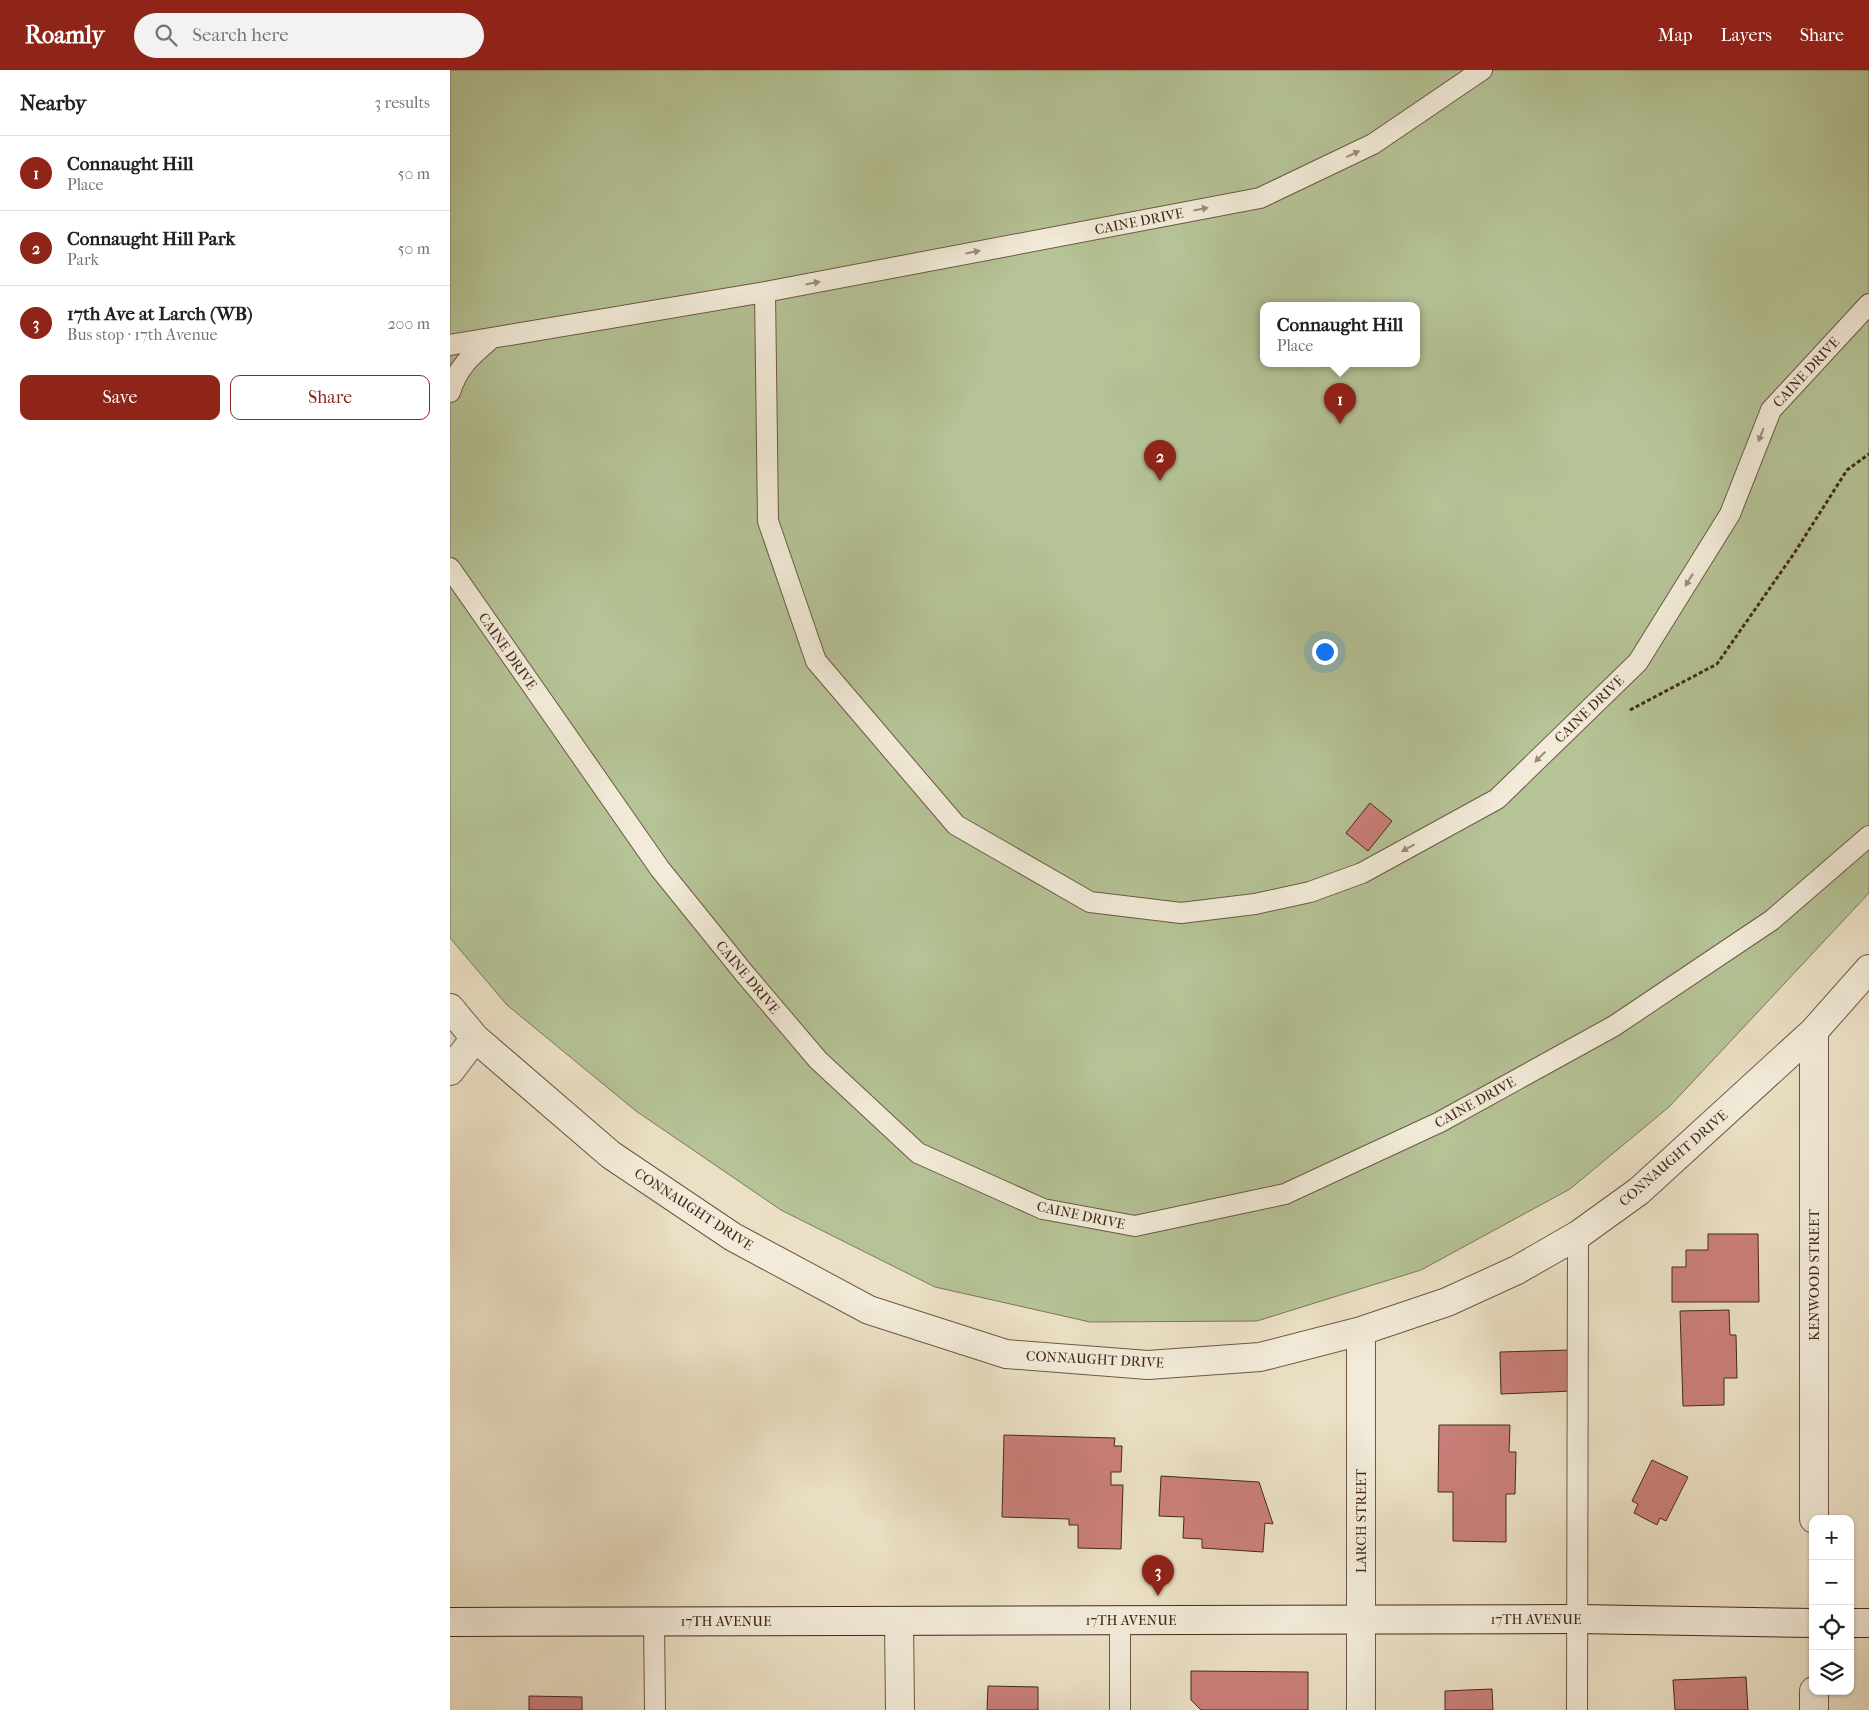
<!DOCTYPE html>
<meta charset="utf-8">
<style>
body{margin:0;font-family:"IM FELL French Canon",serif;background:#f2f2f2;color:#202124}
.controls{position:absolute;right:15px;bottom:15px;display:grid;overflow:hidden;border-radius:10px;box-shadow:0 1px 4px #0004}
.controls button{width:45px;height:45px;display:grid;place-items:center;padding:0;border:0;border-bottom:1px solid #e0e0e0;background:#fff;color:#202124;font:25px sans-serif}
.you{position:absolute;left:874px;top:581px;width:18px;height:18px;margin:-12px;border:4px solid #fff;border-radius:50%;background:#1a73e8;box-shadow:0 0 0 8px #1a73e833}
.badge{display:grid;place-items:center;width:32px;height:32px;border-radius:50%;background:#8f2418;color:#fff;font-size:16px;font-weight:700}
.pin{position:absolute;translate:-50% -41px;filter:drop-shadow(0 1px 2px #0008)}
.pin::after{content:'';position:absolute;top:26px;width:18px;height:15px;background:inherit;clip-path:polygon(0 0,100% 0,50% 100%)}
.popup{position:absolute;left:810px;top:232px;width:160px;height:65px;box-sizing:border-box;display:grid;place-content:center;border-radius:10px;background:#fff;filter:drop-shadow(0 1px 4px #0005);font-size:16px;white-space:nowrap;color:#757577}
.popup b{font-size:19px;color:#202124}
.popup::after{content:'';position:absolute;left:50%;top:100%;margin-left:-10px;border:10px solid transparent;border-top-color:#fff}
.list{margin:0;padding:0;list-style:none}
h2{display:flex;justify-content:space-between;align-items:center;height:65px;margin:0;padding:0 20px;font-size:21px}
h2 small{font-size:16px;font-weight:400;color:#757577}
.list li{display:grid;grid-template-columns:32px 1fr auto;gap:15px;align-items:center;box-sizing:border-box;height:75px;padding:0 20px;border-top:1px solid #e0e0e0}
.list b{display:block;font-size:19px;white-space:nowrap}
.list p{margin:0;font-size:16px;white-space:nowrap;color:#757577}
.list em{font-size:16px;font-style:normal;color:#757577}
.actions{display:flex;gap:10px;padding:15px 20px}
.actions a{flex:1;padding:11px 0;border:1px solid #8f2418;border-radius:10px;text-align:center;font-size:18px;color:#8f2418}
.actions .main{background:#8f2418;color:#fff}
.icon{flex:none;width:28px;height:28px;fill:none;stroke:currentColor;stroke-width:2;stroke-linecap:round;stroke-linejoin:round}
.map{position:relative;flex:none;width:1419px;height:1640px;overflow:hidden}
header{display:flex;align-items:center;gap:30px;box-sizing:border-box;height:70px;padding:0 25px;background:#8f2418;color:#fff}
header strong{font-size:24px}
nav{display:flex;gap:28px;margin-inline-start:auto;font-size:18px}
.search{width:350px;height:45px;background:#f2f2f2;display:flex;align-items:center;gap:12px;box-sizing:border-box;padding:0 18px;border-radius:28px;color:#757577;font-size:19px}
main{display:flex}
aside{flex:1;background:#fff}
.map>svg:first-child{display:block}
.green{fill:#b5c396;stroke:#7d7658;fill-rule:evenodd}
.building{fill:#ca7f7a;stroke:#452a19}
.lines{fill:none;stroke-linecap:round;stroke-linejoin:round}
.lane-casing{stroke:#6e5844;stroke-width:22}
.street-casing{stroke:#6e5844;stroke-width:30}
.secondary-casing{stroke:#452a19;stroke-width:30}
.path{stroke:#452a19;stroke-width:3;stroke-dasharray:4 2.5;stroke-linecap:butt}
.lane{stroke:#f2ebd9;stroke-width:20}
.street{stroke:#f2ebd9;stroke-width:28}
.secondary{stroke:#f2ebd9;stroke-width:28}
.oneway{fill:#9c8a79}
.labels{text-anchor:middle;stroke-width:4.5;stroke-linejoin:round;paint-order:stroke}
.street-label{font-size:14px;fill:#452a19;stroke:#f2ebd9}
</style>
<header>
<strong>Roamly</strong>
<div class="search"><svg class="icon" aria-label="search" viewBox="0 0 24 24"><circle cx="10" cy="10" r="6"/><path d="M15 15l6 6"/></svg>Search here</div>
<nav><a>Map</a><a>Layers</a><a>Share</a></nav>
</header>
<main>
<aside>
<h2>Nearby<small>3 results</small></h2>
<ul class="list">
<li><span class="badge">1</span><div><b>Connaught Hill</b><p>Place</p></div><em>50 m</em></li>
<li><span class="badge">2</span><div><b>Connaught Hill Park</b><p>Park</p></div><em>50 m</em></li>
<li><span class="badge">3</span><div><b>17th Ave at Larch (WB)</b><p>Bus stop · 17th Avenue</p></div><em>200 m</em></li>
</ul>
<div class="actions"><a class="main">Save</a><a>Share</a></div>
</aside>
<div class="map">
<svg width="1419" height="1640" viewBox="0 0 1419 1640">
<rect width="100%" height="100%" fill="#ebe0c5"/>
<filter id="stains"><feTurbulence type="fractalNoise" baseFrequency=".004" numOctaves="4"/><feColorMatrix values="0 0 0 0 .2 0 0 0 0 .09 0 0 0 0 .02 0 0 0 .5 -.17"/></filter>
<radialGradient id="worn" r=".72"><stop offset=".6" stop-color="#630" stop-opacity="0"/><stop offset="1" stop-color="#630" stop-opacity=".3"/></radialGradient>
<path class="green" d="M0,0H1419V823L1219,1037L1120,1119L971,1200L807,1251L640,1252L485,1217L331,1140L186,1041L57,935L0,868ZM814,235H966V293H814Z"/>
<path class="building" d="M920,733L942,751L918,781L896,763Z
M1258,1164H1308L1309,1232H1222V1197H1236V1180H1258Z
M1279,1240L1280,1265H1286L1287,1308H1274V1335L1233,1336L1230,1241Z
M1122,1280L1123,1321L1051,1324L1050,1282Z
M989,1355H1060L1059,1382H1066L1065,1424H1056V1472L1003,1471V1422H988Z
M554,1365L665,1368L664,1376H672L671,1402H661V1415H673L671,1479L628,1478V1455H619V1449L552,1447Z
M1202,1390L1238,1407L1216,1451L1210,1448L1207,1455L1184,1443L1188,1434L1182,1431Z
M711,1406L809,1412L823,1454L815,1453L813,1482L752,1478V1469L733,1468L734,1447L709,1446Z
M741,1601L858,1602V1640H751L741,1630Z
M1296,1607L1298,1640H1225L1223,1610Z
M538,1616L588,1617V1640H537Z
M1042,1619L1043,1640H995V1621Z
M79,1626L132,1627V1640H79Z"/>
<g class="lines">
<defs>
<path id="lane" d="M315,222L318,451L366,591L506,755L640,832L731,843L805,834L860,822L912,803L1047,729L1188,592L1280,444L1321,340L1419,234
M0,275L315,222L810,128L923,74L1032,0
M0,322C9,295 21,286 42,268
M0,498L210,799L294,903L368,990L468,1083L593,1139L685,1156L835,1124L990,1052L1164,956L1322,850L1419,766
M204,1551L205,1640
M670,1551V1640
M1127,1640L1128,1165"/>
<path id="street" d="M0,938L25,968L161,1085L283,1167L419,1240L556,1284L698,1295L810,1287L911,1261L997,1232L1067,1200L1128,1165L1189,1121L1364,961L1419,899
M1364,961V1449
M0,1001L25,968
M911,1261V1640
M449,1551L450,1640
M1364,1621V1640"/>
<path id="secondary" d="M0,1552L1127,1549L1363,1553
M1400,1553H1419"/>
</defs>
<use href="#lane" class="lane-casing"/>
<use href="#street" class="street-casing"/>
<use href="#secondary" class="secondary-casing"/>
<path class="path" d="M1180,640L1267,594L1345,482L1397,400L1419,384"/>
<use href="#lane" class="lane"/>
<use href="#street" class="street"/>
<use href="#secondary" class="secondary"/>
</g>
<defs><path id="oneway-solid" d="M-6-.8H1V-3.2L6.5 0L1 3.2V.8H-6Z" transform="scale(1.25)"/></defs>
<g class="oneway">
<use href="#oneway-solid" transform="translate(903 84) rotate(-25)"/>
<use href="#oneway-solid" transform="translate(751 139) rotate(-11)"/>
<use href="#oneway-solid" transform="translate(523 182) rotate(-11)"/>
<use href="#oneway-solid" transform="translate(363 213) rotate(-11)"/>
<use href="#oneway-solid" transform="translate(1311 365) rotate(111)"/>
<use href="#oneway-solid" transform="translate(1239 510) rotate(122)"/>
<use href="#oneway-solid" transform="translate(1090 687) rotate(136)"/>
<use href="#oneway-solid" transform="translate(958 778) rotate(151)"/>
</g>
<g class="labels">
<g class="street-label">
<text transform="translate(689 151) rotate(-11)" y="5">CAINE DRIVE</text>
<text transform="translate(1356 302) rotate(-47)" y="5">CAINE DRIVE</text>
<text transform="translate(58 581) rotate(55)" y="5">CAINE DRIVE</text>
<text transform="translate(1139 639) rotate(-44)" y="5">CAINE DRIVE</text>
<text transform="translate(298 907) rotate(50)" y="5">CAINE DRIVE</text>
<text transform="translate(1025 1032) rotate(-29)" y="5">CAINE DRIVE</text>
<text transform="translate(1223 1088) rotate(-41)" y="5">CONNAUGHT DRIVE</text>
<text transform="translate(244 1139) rotate(33)" y="5">CONNAUGHT DRIVE</text>
<text transform="translate(631 1145) rotate(12)" y="5">CAINE DRIVE</text>
<text transform="translate(1364 1205) rotate(-90)" y="5">KENWOOD STREET</text>
<text transform="translate(645 1289) rotate(3)" y="5">CONNAUGHT DRIVE</text>
<text transform="translate(911 1451) rotate(-90)" y="5">LARCH STREET</text>
<text x="1086" y="1554">17TH AVENUE</text>
<text x="681" y="1555">17TH AVENUE</text>
<text x="276" y="1556">17TH AVENUE</text>
</g>
</g>
<rect width="100%" height="100%" filter="url(#stains)"/>
<rect width="100%" height="100%" fill="url(#worn)"/>
</svg>
<div class="controls">
<button>+</button>
<button>−</button>
<button><svg class="icon" aria-label="locate" viewBox="0 0 24 24"><circle cx="12" cy="12" r="6"/><path d="M12 2v4M12 18v4M2 12h4M18 12h4"/></svg></button>
<button><svg class="icon" aria-label="layers" viewBox="0 0 24 24"><path d="M12 4l9 5-9 5-9-5zM3 14l9 5 9-5"/></svg></button>
</div>
<div class="you"></div>
<div class="pin badge" style="left:890px;top:354px">1</div>
<div class="popup"><b>Connaught Hill</b>Place</div>
<div class="pin badge" style="left:710px;top:411px">2</div>
<div class="pin badge" style="left:708px;top:1526px">3</div>
</div>
</main>
